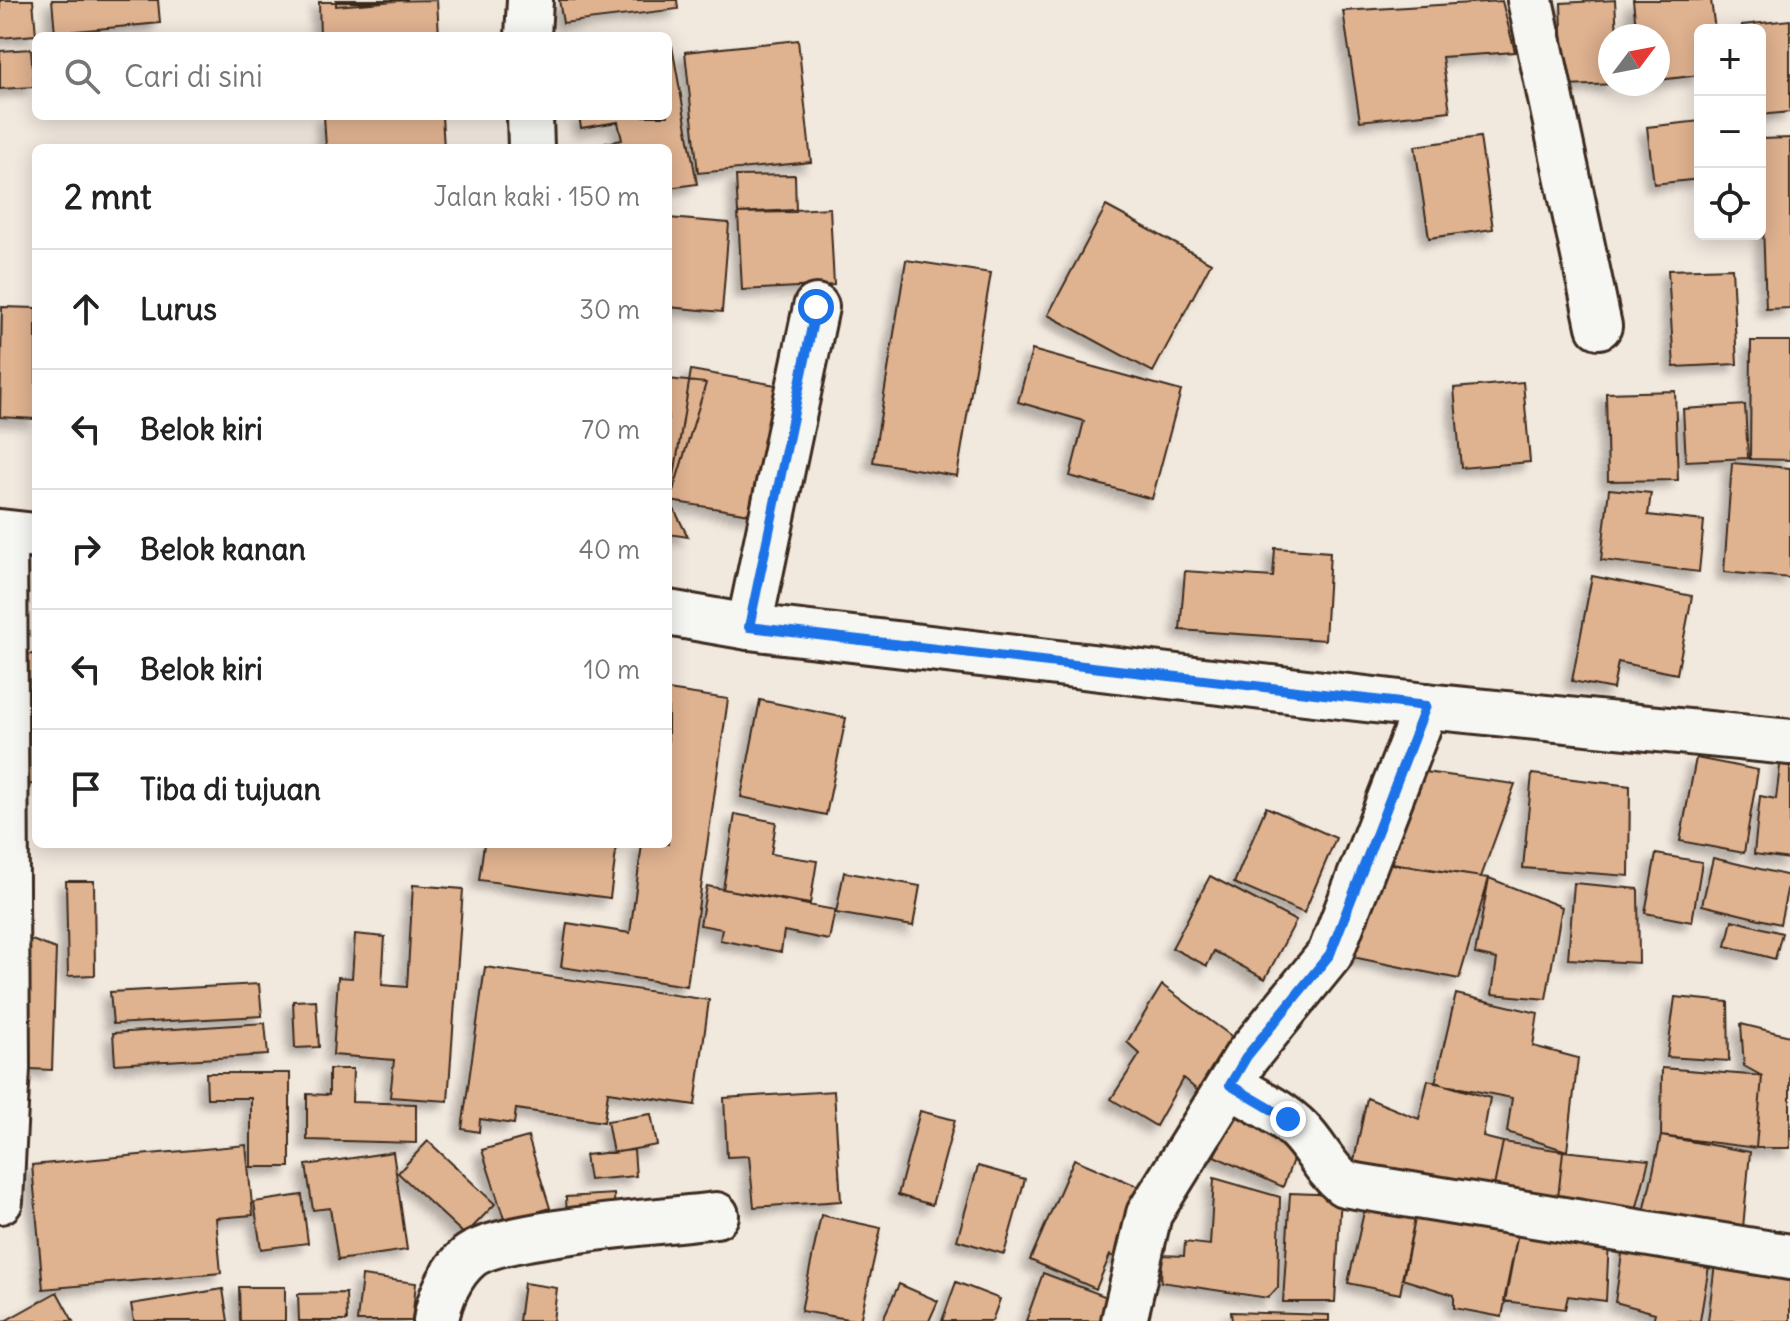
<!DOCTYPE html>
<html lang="id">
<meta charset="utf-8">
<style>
body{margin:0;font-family:Delius,sans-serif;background:#f6f6f6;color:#222}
.controls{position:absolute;right:24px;top:24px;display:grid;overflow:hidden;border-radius:12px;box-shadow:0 4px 20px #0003}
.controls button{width:72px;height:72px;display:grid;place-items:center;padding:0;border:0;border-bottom:2px solid #e0e0e0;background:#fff;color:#222;font:40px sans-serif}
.compass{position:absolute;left:1598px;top:24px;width:72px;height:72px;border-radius:50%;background:#fff;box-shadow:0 4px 20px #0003;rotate:58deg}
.stop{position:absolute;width:24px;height:24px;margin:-18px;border:6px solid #1a73e8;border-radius:50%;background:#fff}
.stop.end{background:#1a73e8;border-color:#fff;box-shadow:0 2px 8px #0008}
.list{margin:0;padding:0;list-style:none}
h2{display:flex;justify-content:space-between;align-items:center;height:104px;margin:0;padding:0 32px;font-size:34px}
h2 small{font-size:26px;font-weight:400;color:#767676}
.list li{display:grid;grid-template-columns:52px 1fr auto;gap:24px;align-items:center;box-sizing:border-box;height:120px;padding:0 32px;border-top:2px solid #e0e0e0}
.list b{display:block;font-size:30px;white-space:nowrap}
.list em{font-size:26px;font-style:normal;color:#767676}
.icon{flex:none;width:44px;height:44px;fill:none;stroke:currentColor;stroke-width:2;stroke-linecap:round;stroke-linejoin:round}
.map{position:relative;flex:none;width:1790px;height:1321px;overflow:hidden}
.search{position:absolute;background:#fff;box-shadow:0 4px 20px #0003;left:32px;top:32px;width:640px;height:88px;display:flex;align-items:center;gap:20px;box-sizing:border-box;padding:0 28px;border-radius:12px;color:#767676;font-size:30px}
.panel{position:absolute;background:#fff;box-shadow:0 4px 20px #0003;left:32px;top:144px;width:640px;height:704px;border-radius:12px}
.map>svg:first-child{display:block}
.building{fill:#dfb290;stroke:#3b2a1e;stroke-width:2;filter:url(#shadow)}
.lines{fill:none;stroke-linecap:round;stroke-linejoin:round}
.minor-casing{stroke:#3b2a1e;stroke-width:50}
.tertiary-casing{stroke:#3b2a1e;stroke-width:50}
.minor{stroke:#f6f6f2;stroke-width:44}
.tertiary{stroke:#f6f6f2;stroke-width:44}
.route{stroke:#1a73e8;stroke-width:10}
</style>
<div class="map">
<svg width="1790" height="1321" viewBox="0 0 1790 1321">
<defs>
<filter id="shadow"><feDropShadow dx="-7" dy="7" stdDeviation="4" flood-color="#0004"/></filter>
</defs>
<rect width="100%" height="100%" fill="#f1e8de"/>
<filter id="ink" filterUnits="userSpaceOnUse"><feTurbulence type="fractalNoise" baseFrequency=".0125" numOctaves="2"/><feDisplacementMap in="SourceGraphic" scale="16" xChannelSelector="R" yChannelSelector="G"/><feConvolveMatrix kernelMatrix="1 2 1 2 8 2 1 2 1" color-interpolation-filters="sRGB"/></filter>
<g filter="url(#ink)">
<path class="building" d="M0,0H33L36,35L0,38Z
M52,0H158L160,23L55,33Z
M336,0H408L336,6Z
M437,0L439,36H320L319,2Z
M559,0H677L678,9L563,23Z
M1615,0L1617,36H1610V84H1619L1564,86L1561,3Z
M1633,0H1711L1715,30H1700V75L1658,80V36H1637Z
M1502,1L1515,52L1442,57L1450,111L1360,121L1343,11Z
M1790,20V112L1760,115V30H1742V25Z
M798,40L811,162L698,173L685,52Z
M672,46L697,184L668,188V148H595V145L622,140L618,122L581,128L579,116H668V47Z
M31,49L34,87L0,89V51Z
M324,116H442L444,148H326Z
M1700,121V179L1654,184L1647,127Z
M1480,137L1493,229L1429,238L1415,146Z
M1790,138V308L1766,309L1760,139Z
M795,175L796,212L738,213L736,176Z
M1106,206L1211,263L1153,372L1048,315Z
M830,208L834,285L742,290L738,213Z
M668,218L729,223L722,312L668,307Z
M906,260L991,273L957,476L873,462Z
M1732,268L1737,364L1674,367L1668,270Z
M2,307L36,308V419L0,417Z
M1751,341H1790V460L1750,459Z
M1032,350L1181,391L1152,499L1070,476L1084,421L1018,402Z
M691,370L776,385L756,515L670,501Z
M668,379L706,383L670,501L688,537L668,534Z
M1523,382L1530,462L1461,468L1454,388Z
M1675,391L1678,480L1608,481L1606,393Z
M1745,405L1748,458L1686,461L1683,409Z
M1732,463L1790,468V578L1724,572Z
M1609,489L1651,493L1648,515L1704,521L1699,572L1601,560Z
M1275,548L1330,552L1325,640L1180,630L1185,571L1273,577Z
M1592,576L1692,596L1677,674L1618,662L1613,689L1572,681Z
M36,654V784L7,785L2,655Z
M668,690L728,699L687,986L561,967L567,923L630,933L642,844H668Z
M760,700L846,718L826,815L741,797Z
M1696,758L1758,770L1744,853L1680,841Z
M1781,758L1790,759V859L1754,854L1760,796L1776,799Z
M1417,771L1515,784L1481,877L1392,863Z
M1532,774L1630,786L1629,876L1523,868Z
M1266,807L1336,838L1304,913L1234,883Z
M735,814L776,822L771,854L817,861L810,904L723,889Z
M484,844H617L610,898L479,880Z
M1656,854L1702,862L1692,922L1645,913Z
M1713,858L1790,876L1780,924L1702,905Z
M1385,863L1489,878L1459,979L1343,955Z
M844,872L920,886L913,926L836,913Z
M1210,876L1296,921L1265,979L1214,951L1207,966L1172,948Z
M1489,878L1562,907L1546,999L1492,994L1497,959L1475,954Z
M66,881H94L95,975L68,976Z
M1574,883L1638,889L1639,963L1568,959Z
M413,885L463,889L448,1101L390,1097L394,1060L333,1055L338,977L352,978L355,934L385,937L382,985L407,987Z
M707,886L835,910L829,940L784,931L781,952L720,940L722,929L700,925Z
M1732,920L1782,933L1775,959L1726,946Z
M10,932L56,949L52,1070L7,1068Z
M485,967L709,1000L695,1105L608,1092L604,1122L516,1109L514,1124L480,1119L479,1132L462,1129Z
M259,984L262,1016L113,1024L110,992Z
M1162,985L1238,1041L1205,1097L1183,1078L1156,1126L1111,1099L1140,1054L1127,1042Z
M1456,994L1538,1013L1533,1046L1578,1058L1567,1151L1507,1132L1512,1098L1435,1083Z
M1675,997L1728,1002L1729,1061L1667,1057Z
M316,1000L319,1047L295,1048L293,1001Z
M265,1023L268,1055L115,1064L113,1033Z
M1741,1024L1790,1036V1148H1756L1762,1076L1744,1066Z
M1662,1068L1762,1076L1756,1148L1661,1136Z
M329,1069H353L352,1102L416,1104V1143L307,1140V1094L329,1095Z
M206,1073H290V1167H251V1098H207Z
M1428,1080L1490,1098L1483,1137L1503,1142L1490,1206L1350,1180L1367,1098L1419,1119Z
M834,1091L841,1201L754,1207L749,1156L727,1157L724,1098Z
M1239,1103L1301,1137L1283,1187L1214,1156Z
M920,1111L955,1120L932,1205L898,1195Z
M651,1114L657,1145L613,1153L607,1121Z
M1661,1136L1750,1152L1742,1239L1641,1226Z
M528,1137L550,1208L505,1222L482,1150Z
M428,1141L495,1204L465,1235L398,1173Z
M1503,1142L1563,1151L1556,1217L1490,1206Z
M246,1145L253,1215L216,1218L221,1273L43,1289L32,1165Z
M634,1150L636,1176L589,1180L585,1155Z
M1563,1151L1649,1160L1631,1230L1556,1217Z
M393,1152L407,1250L338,1260L330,1208L313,1210L306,1165Z
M1074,1159L1156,1194L1127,1263L1110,1255L1096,1289L1030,1260Z
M978,1166L1025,1179L1004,1254L957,1240Z
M1214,1178L1280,1197L1278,1287L1268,1298L1161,1282L1162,1255L1184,1256L1185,1242L1210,1245Z
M1290,1193L1341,1195L1335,1302H1283Z
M614,1194L615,1218L567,1220L566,1197Z
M1368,1194L1418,1204L1400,1294L1348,1283Z
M302,1195L308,1243L261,1249L254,1202Z
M1418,1204L1520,1222L1502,1317L1454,1308V1295L1402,1279Z
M821,1215L881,1228L860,1321L801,1311Z
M1520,1222L1609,1240L1606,1301L1568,1296L1565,1309L1504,1301Z
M1624,1240L1710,1260L1700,1321H1653L1655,1313L1615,1302Z
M1716,1255L1790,1265V1321H1708Z
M1043,1273L1126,1304L1120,1321H1026Z
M362,1276L416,1283L412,1321H357Z
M956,1282L1000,1299L992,1321H942Z
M524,1283L557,1288L553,1321H519Z
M899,1284L938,1301L929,1321H882Z
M239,1287H285V1321H240Z
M223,1289L228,1321H134L131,1304Z
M57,1292L73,1321H5Z
M346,1293L347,1321H299L298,1294Z
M1231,1312L1329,1315V1321H1232Z"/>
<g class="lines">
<defs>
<path id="minor" d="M1530,0L1599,326
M528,36L530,0
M530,116L531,148
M749,627L816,307
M1230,1085C1253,1099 1280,1111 1299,1130C1316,1147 1325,1169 1344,1184L1790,1257
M0,1201L7,1068L4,533
M436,1321C439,1299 451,1272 469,1257C499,1232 669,1221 716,1215
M1124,1321L1149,1214L1247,1056L1330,954L1426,706"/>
<path id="tertiary" d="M0,532L36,536
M668,613L749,627L1426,706L1790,742"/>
</defs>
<use href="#minor" class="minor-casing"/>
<use href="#tertiary" class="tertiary-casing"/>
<use href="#minor" class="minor"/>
<use href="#tertiary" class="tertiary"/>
</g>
</g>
<g class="lines" filter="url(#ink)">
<path class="route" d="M816,307L749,627L1426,706L1330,954L1247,1056L1230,1085L1288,1119"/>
</g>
</svg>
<div class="controls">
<button>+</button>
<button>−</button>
<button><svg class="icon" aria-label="locate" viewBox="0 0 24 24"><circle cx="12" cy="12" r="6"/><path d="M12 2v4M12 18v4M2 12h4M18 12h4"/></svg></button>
</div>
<svg class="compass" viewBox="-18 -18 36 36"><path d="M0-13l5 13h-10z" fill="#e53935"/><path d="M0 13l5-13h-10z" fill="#767676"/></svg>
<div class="stop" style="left:816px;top:307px"></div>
<div class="stop end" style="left:1288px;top:1119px"></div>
<div class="search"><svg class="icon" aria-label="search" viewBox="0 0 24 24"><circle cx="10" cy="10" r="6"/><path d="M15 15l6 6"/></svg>Cari di sini</div>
<section class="panel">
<h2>2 mnt<small>Jalan kaki · 150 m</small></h2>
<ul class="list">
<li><svg class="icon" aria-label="ahead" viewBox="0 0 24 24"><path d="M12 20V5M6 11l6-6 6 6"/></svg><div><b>Lurus</b></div><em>30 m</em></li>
<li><svg class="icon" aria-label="left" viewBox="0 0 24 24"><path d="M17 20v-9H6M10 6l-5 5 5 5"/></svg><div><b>Belok kiri</b></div><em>70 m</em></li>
<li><svg class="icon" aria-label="right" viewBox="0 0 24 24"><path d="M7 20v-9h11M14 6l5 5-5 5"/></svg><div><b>Belok kanan</b></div><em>40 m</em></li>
<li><svg class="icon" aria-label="left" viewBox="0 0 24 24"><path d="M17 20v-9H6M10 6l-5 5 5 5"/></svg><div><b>Belok kiri</b></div><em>10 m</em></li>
<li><svg class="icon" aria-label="arrive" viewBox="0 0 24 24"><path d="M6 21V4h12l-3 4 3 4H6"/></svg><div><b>Tiba di tujuan</b></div></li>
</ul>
</section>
</div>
